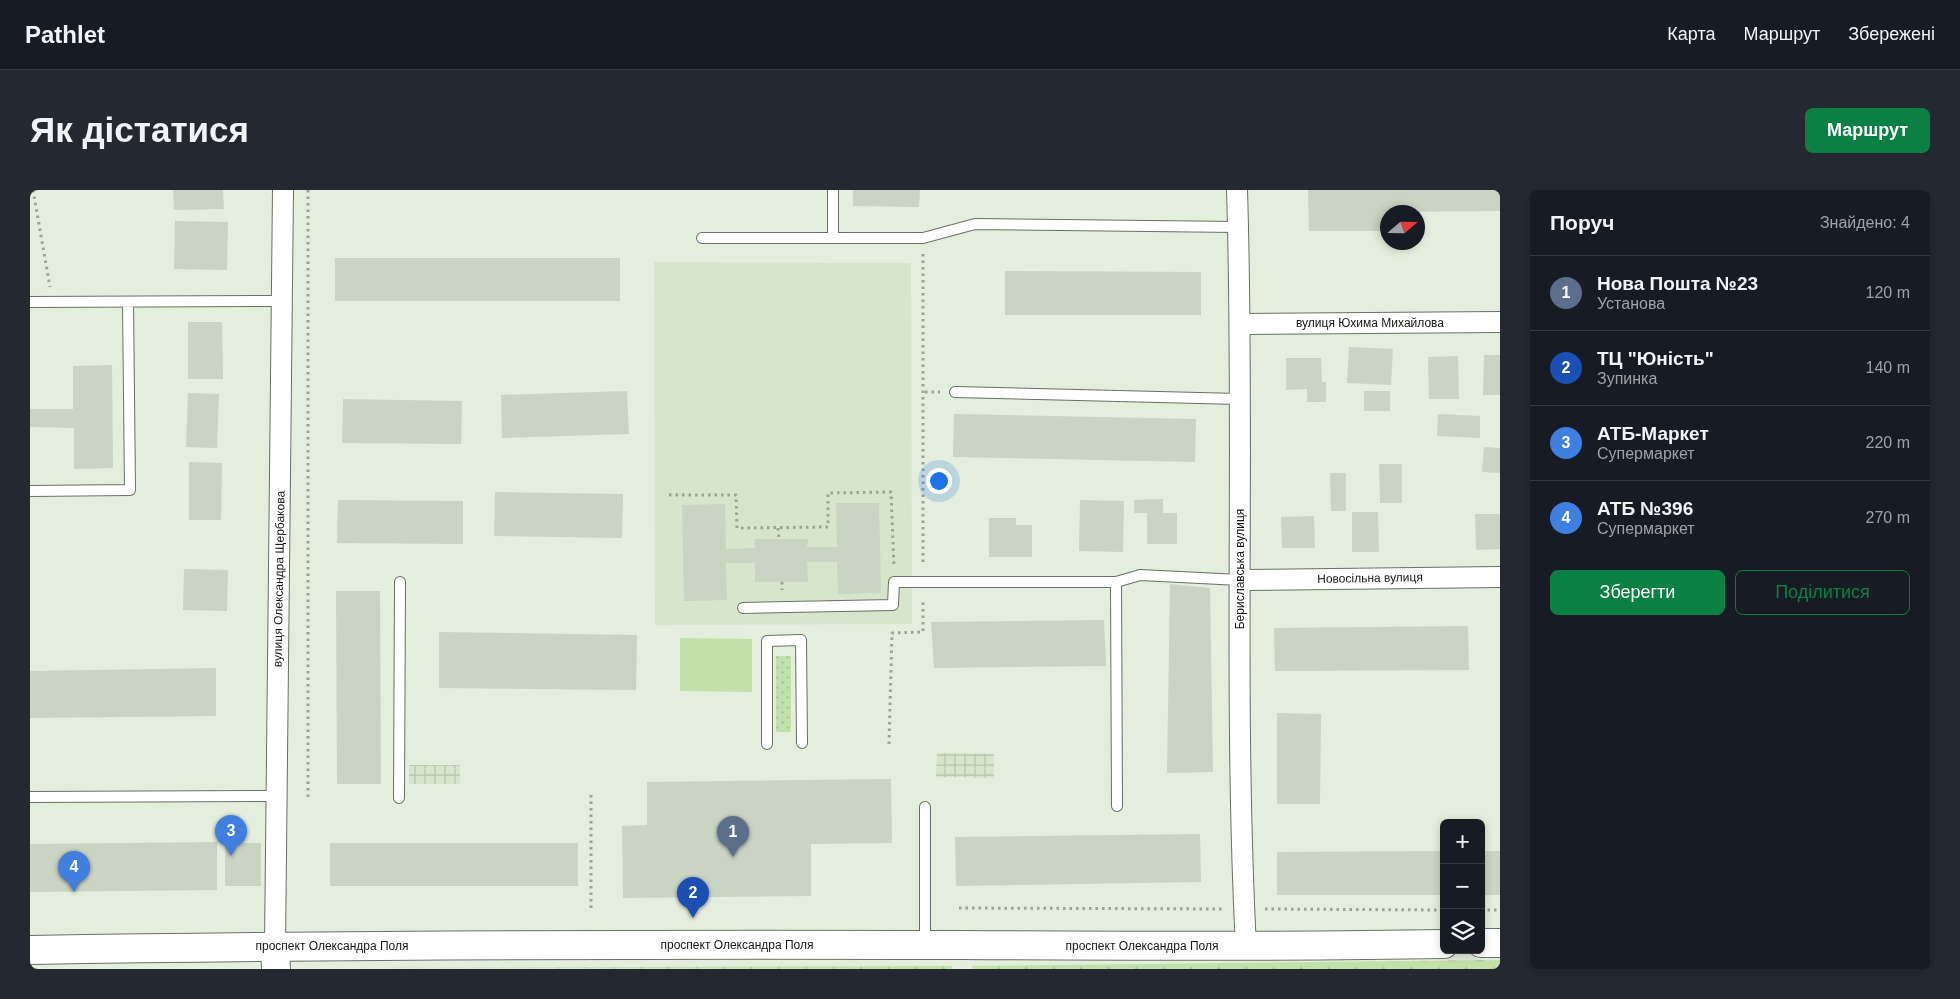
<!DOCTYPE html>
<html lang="uk">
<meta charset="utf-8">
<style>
body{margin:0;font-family:Arial,sans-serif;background:#242831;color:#f1f3f6}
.controls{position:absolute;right:15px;bottom:15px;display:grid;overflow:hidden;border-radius:8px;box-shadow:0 2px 8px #0003}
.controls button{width:45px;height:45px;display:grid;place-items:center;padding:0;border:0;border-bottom:1px solid #363941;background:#171b24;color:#f1f3f6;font:25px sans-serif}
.compass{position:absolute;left:1350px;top:15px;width:45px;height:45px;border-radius:50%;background:#171b24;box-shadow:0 2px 8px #0003;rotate:70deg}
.you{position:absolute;left:908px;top:290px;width:18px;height:18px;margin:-12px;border:4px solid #fff;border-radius:50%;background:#1a73e8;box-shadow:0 0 0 8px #1a73e833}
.badge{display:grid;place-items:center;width:32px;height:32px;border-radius:50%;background:#0b8043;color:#fff;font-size:16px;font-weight:700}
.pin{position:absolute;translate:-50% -41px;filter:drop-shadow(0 1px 2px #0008)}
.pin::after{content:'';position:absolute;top:26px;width:18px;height:15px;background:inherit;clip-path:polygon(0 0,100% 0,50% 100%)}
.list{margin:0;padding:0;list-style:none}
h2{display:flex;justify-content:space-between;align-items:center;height:65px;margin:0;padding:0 20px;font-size:21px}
h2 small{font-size:16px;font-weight:400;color:#9ea1a6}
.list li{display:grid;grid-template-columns:32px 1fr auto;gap:15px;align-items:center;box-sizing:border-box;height:75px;padding:0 20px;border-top:1px solid #363941}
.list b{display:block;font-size:19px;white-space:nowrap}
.list p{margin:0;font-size:16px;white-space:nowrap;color:#9ea1a6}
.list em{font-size:16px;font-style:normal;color:#9ea1a6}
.actions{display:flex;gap:10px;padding:15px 20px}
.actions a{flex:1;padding:11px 0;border:1px solid #0b8043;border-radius:8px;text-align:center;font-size:18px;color:#0b8043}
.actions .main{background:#0b8043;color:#fff}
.icon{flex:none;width:28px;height:28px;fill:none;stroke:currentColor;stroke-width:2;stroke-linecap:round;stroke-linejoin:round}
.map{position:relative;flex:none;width:1470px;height:779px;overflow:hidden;border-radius:8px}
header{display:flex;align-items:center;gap:30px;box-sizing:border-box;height:70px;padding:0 25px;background:#171b24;border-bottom:1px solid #363941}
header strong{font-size:24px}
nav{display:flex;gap:28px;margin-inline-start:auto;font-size:18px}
.intro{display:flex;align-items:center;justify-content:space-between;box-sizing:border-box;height:120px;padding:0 30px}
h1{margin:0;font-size:35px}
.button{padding:12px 22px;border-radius:8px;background:#0b8043;color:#fff;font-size:18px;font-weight:700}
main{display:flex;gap:30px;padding:0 30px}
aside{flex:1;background:#171b24;border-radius:8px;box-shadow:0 2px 8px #0003}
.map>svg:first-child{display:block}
.built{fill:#d6e5cc}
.industrial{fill:url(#industrial-grid)}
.grass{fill:url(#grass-dots)}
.forest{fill:url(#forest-firs)}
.pitch{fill:#c1e1aa}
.building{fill:#c9d4c2}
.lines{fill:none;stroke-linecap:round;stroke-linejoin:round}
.lane-casing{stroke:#687262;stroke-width:12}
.street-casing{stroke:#687262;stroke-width:22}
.secondary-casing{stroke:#687262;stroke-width:30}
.primary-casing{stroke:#687262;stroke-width:30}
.path{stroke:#9ba395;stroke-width:3;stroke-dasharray:2.5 4;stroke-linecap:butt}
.lane{stroke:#fff;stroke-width:10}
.street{stroke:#fff;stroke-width:20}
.secondary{stroke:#fff;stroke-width:28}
.primary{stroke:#fff;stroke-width:28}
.labels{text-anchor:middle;stroke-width:4;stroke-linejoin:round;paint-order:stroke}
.street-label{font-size:12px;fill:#131711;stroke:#fff}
</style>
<header>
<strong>Pathlet</strong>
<nav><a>Карта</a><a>Маршрут</a><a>Збережені</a></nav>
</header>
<div class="intro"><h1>Як дістатися</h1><a class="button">Маршрут</a></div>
<main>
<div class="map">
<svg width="1470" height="779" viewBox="0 0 1470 779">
<defs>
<pattern id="industrial-grid" width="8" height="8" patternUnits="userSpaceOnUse" patternTransform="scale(1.25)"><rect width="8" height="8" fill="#d6e5cc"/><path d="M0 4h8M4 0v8" fill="none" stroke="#b7c4ae"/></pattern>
<pattern id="grass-dots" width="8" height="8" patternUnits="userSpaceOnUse" patternTransform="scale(1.25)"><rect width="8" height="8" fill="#c1e1aa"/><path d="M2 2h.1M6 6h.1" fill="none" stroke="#a5c091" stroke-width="1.8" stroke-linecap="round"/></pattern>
<pattern id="forest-firs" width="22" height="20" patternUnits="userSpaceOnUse" patternTransform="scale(1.25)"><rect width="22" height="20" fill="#c1e1aa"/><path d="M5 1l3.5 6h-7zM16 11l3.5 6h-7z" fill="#a5c091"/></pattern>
</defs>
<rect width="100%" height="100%" fill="#e3eedc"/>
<path class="built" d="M624,72L881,73L882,434L625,435Z"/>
<path class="industrial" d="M907,563L964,564V588L906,587Z
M379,575H430V594H379Z"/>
<path class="grass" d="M746,466H761V542H746Z"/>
<path class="forest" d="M1470,770V779H943L942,776Z
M922,776V779L303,778Z"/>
<path class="pitch" d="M650,448L722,449V502L650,501Z"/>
<path class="building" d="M143,0H193L194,19L144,20Z
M823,0H890L889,17L823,16Z
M1278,0H1470V21L1358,22V41H1279Z
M145,31L198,32L197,80L144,79Z
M305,68H590V111H305Z
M975,81L1171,82V125H975Z
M158,132H192L193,189H158Z
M1319,157L1363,159L1361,195L1317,193Z
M1454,165H1470V205H1453Z
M1428,166L1429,209H1399L1398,167Z
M1256,168H1291L1292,192H1296V212H1277V199L1256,200Z
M82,175L83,278L44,279V238L0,237V219H43V176Z
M597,201L599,244L472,248L471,205Z
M1334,201H1360V221H1334Z
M158,203L189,204L187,258L156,257Z
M313,209L432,211L431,254L312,253Z
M924,224L1166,229L1165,272L923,267Z
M1408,224L1450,226V248L1407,246Z
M1454,257L1470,258V283L1452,282Z
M159,272L192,273L191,330H159Z
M1349,274H1372V313H1350Z
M1300,283H1316V321H1301Z
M465,302L593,304L592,348L464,346Z
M1133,309V323H1147V354H1117V323H1104V310Z
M308,310L433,311V354L307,353Z
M1050,310L1094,311L1093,362L1049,361Z
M806,313H849L851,403L808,404L807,372H777L778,392H725V373H696L697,410L654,411L652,315L695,314L696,359L725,358V349H778L777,357H807Z
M1322,322H1348L1349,362H1322Z
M1445,324H1470V359L1446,360Z
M1284,326L1285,358H1252L1251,327Z
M959,328H986V335H1002V367H959Z
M154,379L198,380L197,421L153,420Z
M1140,394L1180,398L1183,582L1137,583Z
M306,401H350L351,594H307Z
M1074,430L1076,476L904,478L901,432Z
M1438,436L1439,480L1245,481L1244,438Z
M409,442L607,445L606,500L409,498Z
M186,478V526L0,528V481Z
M1247,523L1291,524L1290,614H1247Z
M861,589L862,653L781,654V706L593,708L592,636L617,635V592Z
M1170,644L1171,692L926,696L925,647Z
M187,652V700L0,702V654Z
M195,653H231V696H195Z
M300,653H548V696H300Z
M1414,661V705H1247V662Z
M1451,661H1470V705H1451Z"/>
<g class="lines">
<defs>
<path id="lane" d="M672,48H893L945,34L1208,37
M803,48V0
M0,112L252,111
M925,202L1210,209
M0,301L100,300L98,112
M1086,392L1087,616
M713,418L863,415L864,392H1086L1110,385L1210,390
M737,554V451L771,450L772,553
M0,607L247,606
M369,608L370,392
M895,617V754"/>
<path id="street" d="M1207,0C1215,252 1203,505 1216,757
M1211,134L1470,132
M1210,390L1470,387
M245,756L253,0"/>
<path id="secondary" d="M245,756L246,779"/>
<path id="primary" d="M1451,753H1470
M0,760C310,755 620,754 931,755C1092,756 1253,757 1414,754"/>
</defs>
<use href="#lane" class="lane-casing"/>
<use href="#street" class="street-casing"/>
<use href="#secondary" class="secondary-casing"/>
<use href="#primary" class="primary-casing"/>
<path class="path" d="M3,0L20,97
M893,64V376
M895,202H910
M639,305H706L707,338L798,337V303L861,302L864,377
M748,338L749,349
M752,392V400
M859,554L862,443L893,442V409
M561,605V720
M278,607V0
M929,718L1194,719
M1235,719L1414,720
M1451,720H1470"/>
<use href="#lane" class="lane"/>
<use href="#street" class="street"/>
<use href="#secondary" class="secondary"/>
<use href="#primary" class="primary"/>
</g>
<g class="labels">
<g class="street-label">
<text x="1340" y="137">вулиця Юхима Михайлова</text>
<text transform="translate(1210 379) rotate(-90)" y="4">Бериславська вулиця</text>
<text transform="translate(1340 388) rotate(-1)" y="4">Новосільна вулиця</text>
<text transform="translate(249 389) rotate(-89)" y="4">вулиця Олександра Щербакова</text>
<text x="707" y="759">проспект Олександра Поля</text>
<text x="302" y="760">проспект Олександра Поля</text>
<text x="1112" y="760">проспект Олександра Поля</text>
</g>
</g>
</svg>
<div class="controls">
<button>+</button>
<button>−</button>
<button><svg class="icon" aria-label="layers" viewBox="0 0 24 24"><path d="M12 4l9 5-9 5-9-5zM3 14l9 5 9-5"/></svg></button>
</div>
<svg class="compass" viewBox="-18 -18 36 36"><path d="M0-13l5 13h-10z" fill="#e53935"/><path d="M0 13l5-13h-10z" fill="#9ea1a6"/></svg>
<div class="you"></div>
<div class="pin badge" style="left:703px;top:667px;background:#5c6f8a">1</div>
<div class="pin badge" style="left:663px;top:728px;background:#1a4fb4">2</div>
<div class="pin badge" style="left:201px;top:666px;background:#3f7fe0">3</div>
<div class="pin badge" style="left:44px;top:702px;background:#3f7fe0">4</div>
</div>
<aside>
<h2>Поруч<small>Знайдено: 4</small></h2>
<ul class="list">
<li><span class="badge" style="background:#5c6f8a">1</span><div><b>Нова Пошта №23</b><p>Установа</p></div><em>120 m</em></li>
<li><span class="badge" style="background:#1a4fb4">2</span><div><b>ТЦ &quot;Юність&quot;</b><p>Зупинка</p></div><em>140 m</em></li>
<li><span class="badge" style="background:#3f7fe0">3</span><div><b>АТБ-Маркет</b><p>Супермаркет</p></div><em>220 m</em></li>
<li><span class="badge" style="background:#3f7fe0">4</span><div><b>АТБ №396</b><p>Супермаркет</p></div><em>270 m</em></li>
</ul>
<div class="actions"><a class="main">Зберегти</a><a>Поділитися</a></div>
</aside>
</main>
